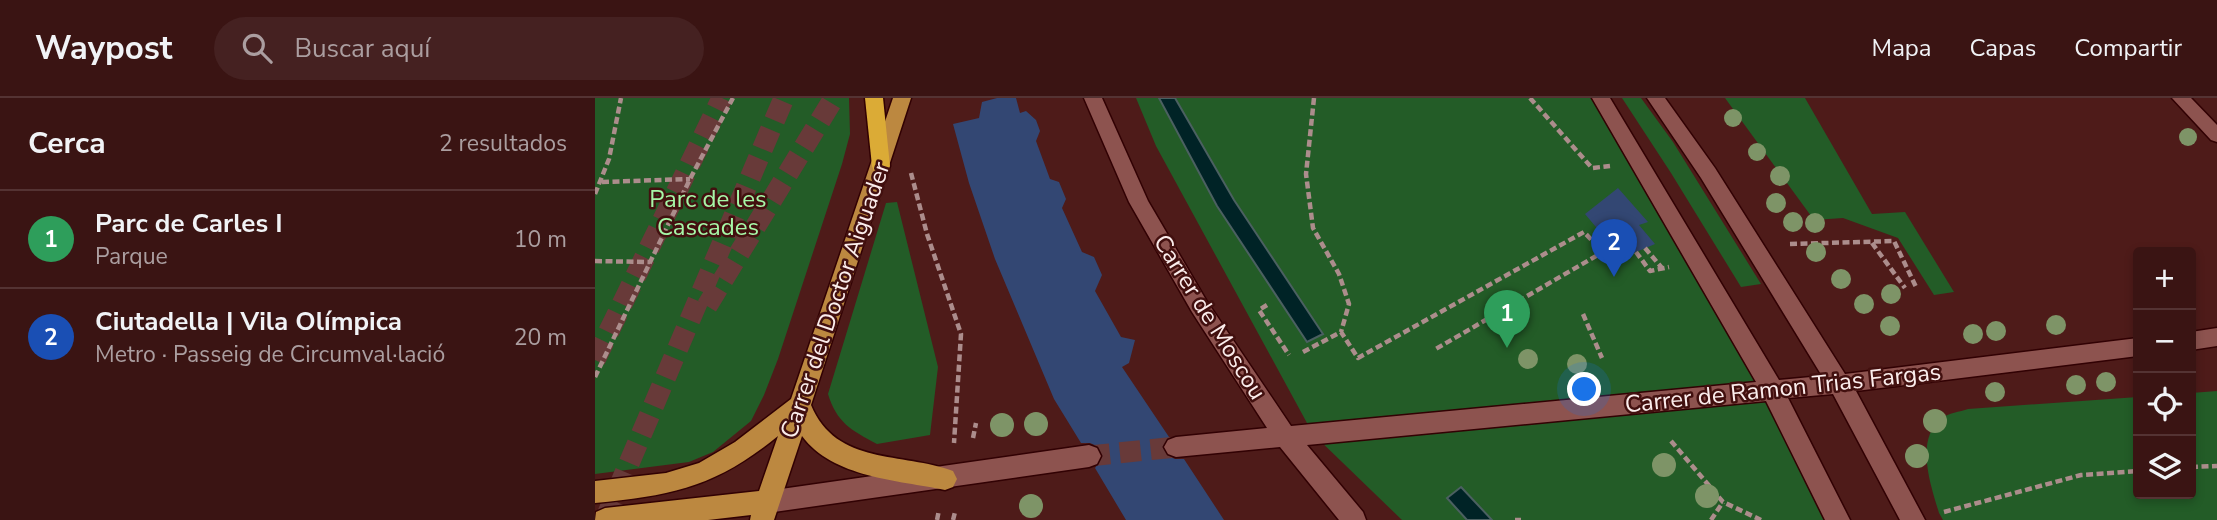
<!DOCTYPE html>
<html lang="es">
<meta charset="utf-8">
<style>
body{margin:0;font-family:"Nunito Sans",sans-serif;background:#452121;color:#f1f3f6}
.controls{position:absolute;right:21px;bottom:21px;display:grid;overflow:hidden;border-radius:7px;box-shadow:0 4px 10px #0003}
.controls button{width:63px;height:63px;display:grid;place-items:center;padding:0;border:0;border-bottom:2px solid #543333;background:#3a1413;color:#f1f3f6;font:35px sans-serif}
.you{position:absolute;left:990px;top:292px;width:24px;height:24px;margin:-18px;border:5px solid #fff;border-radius:50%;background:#1a73e8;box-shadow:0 0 0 10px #1a73e833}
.badge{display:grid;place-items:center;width:46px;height:46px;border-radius:50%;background:#b45309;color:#fff;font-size:23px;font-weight:700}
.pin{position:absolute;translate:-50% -58px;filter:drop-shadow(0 2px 4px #0008)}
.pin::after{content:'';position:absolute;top:37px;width:24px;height:21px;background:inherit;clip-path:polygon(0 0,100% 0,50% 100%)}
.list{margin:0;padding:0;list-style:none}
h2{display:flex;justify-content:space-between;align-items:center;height:91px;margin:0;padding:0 28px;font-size:30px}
h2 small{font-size:23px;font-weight:400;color:#ab9ea0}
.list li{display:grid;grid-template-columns:46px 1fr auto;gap:21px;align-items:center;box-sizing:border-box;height:98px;padding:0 28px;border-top:2px solid #543333}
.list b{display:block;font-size:26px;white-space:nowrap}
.list p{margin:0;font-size:23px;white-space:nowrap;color:#ab9ea0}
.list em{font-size:23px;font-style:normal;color:#ab9ea0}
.icon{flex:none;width:38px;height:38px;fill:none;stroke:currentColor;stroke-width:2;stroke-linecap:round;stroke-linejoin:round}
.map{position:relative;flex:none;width:1622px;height:422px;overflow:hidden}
header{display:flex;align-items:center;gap:42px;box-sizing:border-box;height:98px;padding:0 35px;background:#3a1413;border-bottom:2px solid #543333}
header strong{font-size:33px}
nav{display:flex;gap:38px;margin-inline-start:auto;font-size:24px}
.search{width:490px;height:63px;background:#452121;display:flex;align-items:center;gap:18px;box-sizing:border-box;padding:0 24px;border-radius:38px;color:#ab9ea0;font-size:26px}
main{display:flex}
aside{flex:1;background:#3a1413}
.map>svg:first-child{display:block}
.green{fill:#235c27}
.water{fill:#002326;stroke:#4b6061;stroke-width:2}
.building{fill:#334773}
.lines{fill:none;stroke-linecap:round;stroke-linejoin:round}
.minor-tunnel{stroke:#683a39;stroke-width:21;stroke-dasharray:21 10;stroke-linecap:butt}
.highway-tunnel{stroke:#683a39;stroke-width:21;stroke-dasharray:21 10;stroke-linecap:butt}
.minor-casing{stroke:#310103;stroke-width:3}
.major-casing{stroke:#310103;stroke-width:3}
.highway-casing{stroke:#310103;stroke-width:3}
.path{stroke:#ac8d8c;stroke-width:4.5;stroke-dasharray:7 3.5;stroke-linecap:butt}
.minor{fill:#8d534f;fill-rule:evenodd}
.major{fill:#bc8840;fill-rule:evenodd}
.highway{fill:#dbab36;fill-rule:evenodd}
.tree{fill:#7e9467}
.labels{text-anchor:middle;stroke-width:5;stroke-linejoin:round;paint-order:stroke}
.park-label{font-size:24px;fill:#a6f7a7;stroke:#42100f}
.street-label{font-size:24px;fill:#fbedec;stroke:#42100f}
</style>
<header>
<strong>Waypost</strong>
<div class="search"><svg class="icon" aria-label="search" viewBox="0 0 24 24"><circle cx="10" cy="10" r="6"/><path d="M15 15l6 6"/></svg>Buscar aquí</div>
<nav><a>Mapa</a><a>Capas</a><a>Compartir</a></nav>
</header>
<main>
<aside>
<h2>Cerca<small>2 resultados</small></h2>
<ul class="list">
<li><span class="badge" style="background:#2e9e5b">1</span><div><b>Parc de Carles I</b><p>Parque</p></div><em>10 m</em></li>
<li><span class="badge" style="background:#1a4fb4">2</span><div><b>Ciutadella | Vila Olímpica</b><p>Metro · Passeig de Circumval·lació</p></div><em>20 m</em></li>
</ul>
</aside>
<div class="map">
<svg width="1622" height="422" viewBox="0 0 1622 422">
<rect width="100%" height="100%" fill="#4e1b19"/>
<path class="green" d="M0,0H254L255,36L247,66L183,261L169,297L156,323L118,354L94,364L0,376Z
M541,0H1007L1243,422H807L718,336L561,48Z
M1027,0H1046L1078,44L1166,186L1146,189L1076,75Z
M1130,0H1210L1277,116L1310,114L1359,194L1339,197L1303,140L1248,120L1219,122Z
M302,104L343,269L335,337L282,346C256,332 242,325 233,296L291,105Z
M1622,293V422H1348L1344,415C1336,388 1319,341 1347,320C1353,315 1365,314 1373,311L1543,299V396H1596V295Z"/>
<path class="water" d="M564,0H580L639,102L728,236L712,244L622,108Z
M866,389L897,422H872L852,400Z"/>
<path class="building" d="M402,0H421L425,15L431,13L441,22L445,33L441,43L455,81L464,84L471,101L467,110L487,154L499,159L507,177L500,193L526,239L540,242L534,265L527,269L574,339L567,348L571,357L580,361H589L629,422H531L500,370L508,359L504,349L495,345H486L459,301L400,161L374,85L358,26L384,20L387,4Z
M1023,90L1053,124L1044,127L1060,146L1027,160L990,116Z"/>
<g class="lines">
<path class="minor-tunnel" d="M494,358L581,349"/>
<path class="highway-tunnel" d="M112,208L239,0
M0,262L127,0
M10,422L189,0"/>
<defs>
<path id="minor" d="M489,0H507L553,103L611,202L696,328L1161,284L997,0H1015L1184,282L1227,278L1106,80L1052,0H1070L1120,70L1250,276L1543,240V258L1261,293L1330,422H1305L1238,296L1193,300L1255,422H1230L1171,303L712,347L768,414L771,422H744L685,349L581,359L573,356L569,349L573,342L581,339L672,330L597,214L534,104Z
M1577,0H1596L1622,27V44L1616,42Z
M1622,230V248L1596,252V234Z
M494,347L502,350L506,358L502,366L494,369L172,415L163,412L160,404L163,396L172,393Z"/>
<path id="major" d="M298,0H316L216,307C241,368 308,354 358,373L362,381L358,389L350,392C303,382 238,380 207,338L179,422H155L156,417L113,422H0L1,414L10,410L164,393L183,338C120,389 79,397 0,405V383L71,375L104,365L140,344L196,301Z"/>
<path id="highway" d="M270,0H288L295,68L293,73H279L277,68Z"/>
</defs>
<use href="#minor" class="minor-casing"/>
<use href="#major" class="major-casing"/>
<use href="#highway" class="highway-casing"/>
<path class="path" d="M719,0L711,76L718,130L744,176L754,206L746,234
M935,0L997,70L1015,68
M316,75L332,136L366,236L359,345
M7,84L95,81
M0,96L14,61L26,0
M1277,145L1310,190
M1195,146L1299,143L1321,189
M1050,150L1067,170
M1041,154L1055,173L1074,169
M0,163L55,164
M672,207L664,212L694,257
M988,216L1007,260
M708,254L746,234L763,260L989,134L1008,154L839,252
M0,279L95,81L138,0
M378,340L381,325
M1076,343L1128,404L1166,422
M1596,369L1622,368
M1349,414L1486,377L1543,373
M342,422L344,412
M358,422L360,414
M920,422H926
M1116,422L1128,404"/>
<use href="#minor" class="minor"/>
<use href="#major" class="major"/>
<use href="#highway" class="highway"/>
</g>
<g class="tree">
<circle cx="1138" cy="20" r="9"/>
<circle cx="1593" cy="39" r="9"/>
<circle cx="1162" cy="54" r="9"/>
<circle cx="1185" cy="78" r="10"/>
<circle cx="1181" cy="105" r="10"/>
<circle cx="1198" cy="124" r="10"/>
<circle cx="1220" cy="125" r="10"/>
<circle cx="1221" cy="154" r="10"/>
<circle cx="1246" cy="181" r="10"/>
<circle cx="1296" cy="196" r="10"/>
<circle cx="1269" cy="206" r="10"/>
<circle cx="1461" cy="227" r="10"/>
<circle cx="1295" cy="228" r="10"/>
<circle cx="1401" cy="233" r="10"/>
<circle cx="1378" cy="236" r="10"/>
<circle cx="933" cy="261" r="10"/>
<circle cx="982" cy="266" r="10"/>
<circle cx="1511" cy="284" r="10"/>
<circle cx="1481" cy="287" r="10"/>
<circle cx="1400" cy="294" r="10"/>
<circle cx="1340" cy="323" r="12"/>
<circle cx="441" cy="326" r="12"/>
<circle cx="407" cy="327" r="12"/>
<circle cx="1322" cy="358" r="12"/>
<circle cx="1069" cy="367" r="12"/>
<circle cx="1112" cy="398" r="12"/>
<circle cx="436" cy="408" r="12"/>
</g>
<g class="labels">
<g class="park-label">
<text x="113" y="109">Parc de les<tspan x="113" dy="28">Cascades</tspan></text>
</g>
<g class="street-label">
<text transform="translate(240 202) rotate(-71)" y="8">Carrer del Doctor Aiguader</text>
<text transform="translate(615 219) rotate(58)" y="8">Carrer de Moscou</text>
<text transform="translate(1188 290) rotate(-6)" y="8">Carrer de Ramon Trias Fargas</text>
</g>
</g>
</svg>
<div class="controls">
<button>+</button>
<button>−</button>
<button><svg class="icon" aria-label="locate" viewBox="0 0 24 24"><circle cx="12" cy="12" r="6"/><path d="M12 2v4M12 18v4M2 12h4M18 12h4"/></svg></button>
<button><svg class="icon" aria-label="layers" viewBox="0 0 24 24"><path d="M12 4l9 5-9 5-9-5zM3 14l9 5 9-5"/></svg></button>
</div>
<div class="you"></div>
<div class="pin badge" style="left:912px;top:250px;background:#2e9e5b">1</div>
<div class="pin badge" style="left:1019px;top:179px;background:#1a4fb4">2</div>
</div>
</main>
